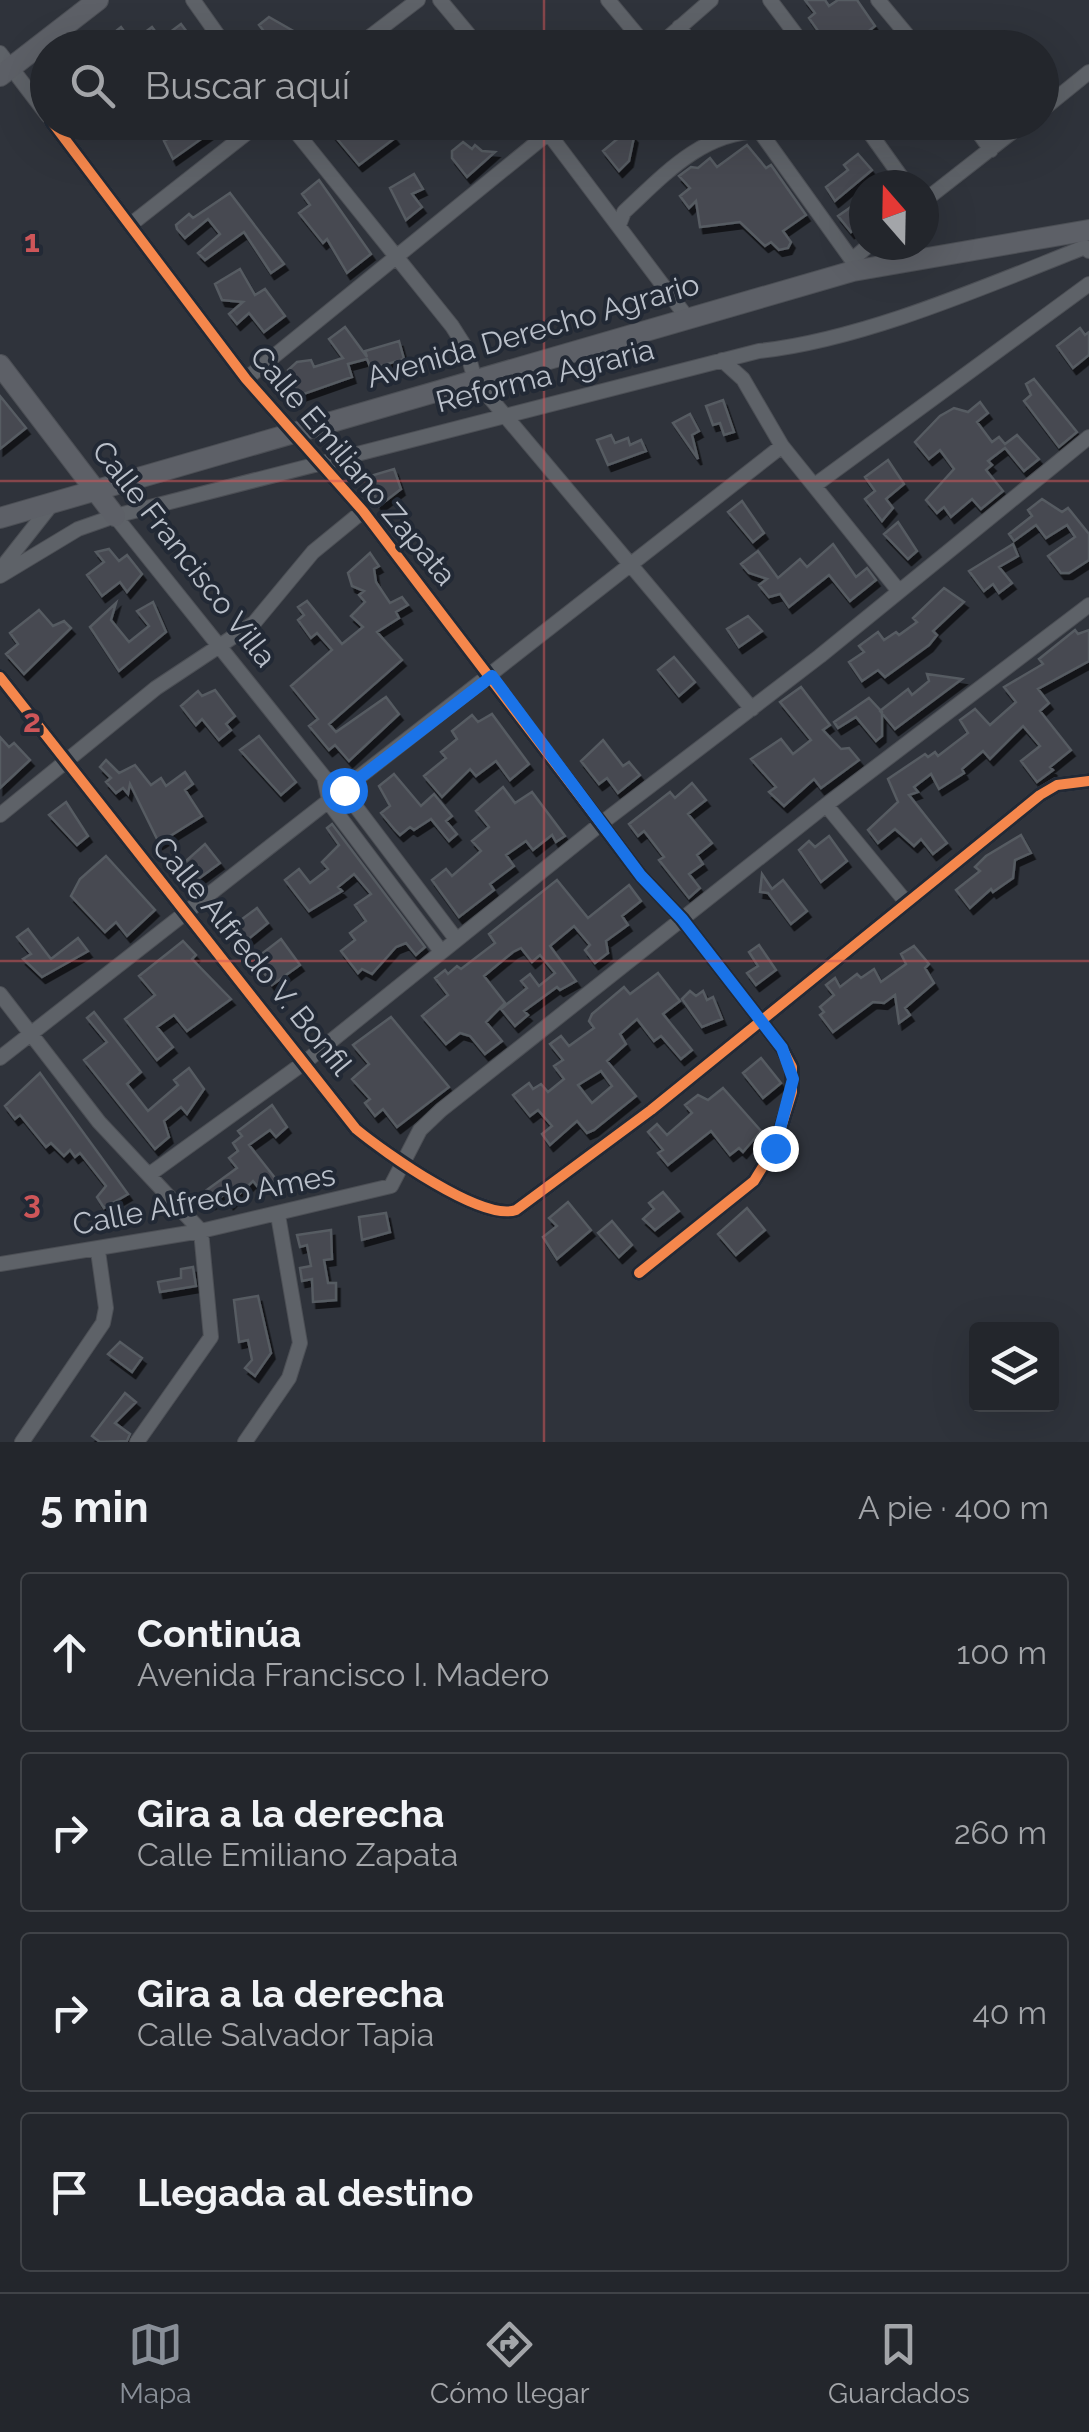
<!DOCTYPE html>
<html lang="es">
<meta charset="utf-8">
<style>
body{margin:0;font-family:Raleway,sans-serif;background:#2b2e34;color:#f1f3f6}
.controls{position:absolute;right:30px;bottom:30px;display:grid;overflow:hidden;border-radius:10px;box-shadow:0 10px 40px #0002}
.controls button{width:90px;height:90px;display:grid;place-items:center;padding:0;border:0;border-bottom:2px solid #404348;background:#23262c;color:#f1f3f6;font:50px sans-serif}
.compass{position:absolute;left:849px;top:170px;width:90px;height:90px;border-radius:50%;background:#23262c;box-shadow:0 10px 40px #0002;rotate:340deg}
.stop{position:absolute;width:30px;height:30px;margin:-22px;border:8px solid #1a73e8;border-radius:50%;background:#fff}
.stop.end{background:#1a73e8;border-color:#fff;box-shadow:0 2px 10px #0008}
.list{margin:0;padding:0;list-style:none}
h2{display:flex;justify-content:space-between;align-items:center;height:130px;margin:0;padding:0 40px;font-size:42px}
h2 small{font-size:32px;font-weight:400;color:#a3a5a9}
.list li{display:grid;grid-template-columns:65px 1fr auto;gap:30px;align-items:center;box-sizing:border-box;height:160px;margin:0 20px 20px;padding:0 20px;border:2px solid #404348;border-radius:10px}
.list b{display:block;font-size:38px;white-space:nowrap}
.list p{margin:0;font-size:32px;white-space:nowrap;color:#a3a5a9}
.list em{font-size:32px;font-style:normal;color:#a3a5a9}
.icon{flex:none;width:55px;height:55px;fill:none;stroke:currentColor;stroke-width:2;stroke-linecap:round;stroke-linejoin:round}
.map{position:relative;flex:none;width:1089px;height:1442px;overflow:hidden}
.search{position:absolute;background:#23262c;box-shadow:0 10px 40px #0002;left:30px;right:30px;top:30px;height:110px;display:flex;align-items:center;gap:25px;box-sizing:border-box;padding:0 35px;border-radius:55px;color:#a3a5a9;font-size:38px}
.sheet{height:850px;background:#23262c}
nav{display:flex;justify-content:space-around;align-items:center;box-sizing:border-box;height:140px;border-top:2px solid #404348;background:#23262c;font-size:28px;color:#a3a5a9}
nav a{display:grid;justify-items:center;gap:5px}
nav .on{color:#898f98}
.map>svg:first-child{display:block}
.building{fill:#474a51;stroke:#575b62;stroke-width:2.5;fill-rule:evenodd;filter:url(#shadow)}
.lines{fill:none;stroke-linecap:round;stroke-linejoin:round}
.street-casing{stroke:#4c4f55;stroke-width:16}
.secondary-casing{stroke:#4c4f55;stroke-width:22}
.street{stroke:#5e6268;stroke-width:14}
.secondary{stroke:#5d6067;stroke-width:20}
.cycleway-casing{stroke:#222935;stroke-width:16}
.cycleway{stroke:#f5874c;stroke-width:10}
.route{stroke:#1a73e8;stroke-width:12}
.grid{fill:none;stroke:#ce5659;stroke-width:2.5;stroke-opacity:0.55}
.labels{text-anchor:middle;stroke-width:8;stroke-linejoin:round;paint-order:stroke}
.street-label{font-size:30px;fill:#bac0ca;stroke:#222935}
.grid-label{font-size:32px;text-anchor:middle;font-weight:bold;fill:#ce5659;stroke:#222935;stroke-width:8;stroke-linejoin:round;paint-order:stroke}
</style>
<div class="map">
<svg width="1089" height="1442" viewBox="0 0 1089 1442">
<defs>
<filter id="shadow"><feDropShadow dx="3.5" dy="6" stdDeviation="0" flood-color="#0009"/></filter>
</defs>
<rect width="100%" height="100%" fill="#2f333b"/>
<path class="building" d="M805,0H825L829,6L838,0H857L875,26L848,48H830L809,18L815,13Z
M269,17L295,32L302,41L294,48H277L259,25Z
M181,24L199,48H111L105,40L121,27L132,42L152,27L161,39Z
M173,122H225L173,159L164,141L171,137L165,129Z
M333,122H382L395,138L359,165L327,127Z
M628,130L634,137L629,161L619,171L603,151Z
M463,142L472,149L475,145L482,151L495,152L467,177L452,158V151Z
M747,145L766,168L771,165L806,215L783,231L791,242L788,248L779,250L771,242L765,246L740,222L700,227L696,201L689,208L680,196L690,188L679,176L691,167L698,168L710,158L717,167Z
M858,154L872,170L835,201L826,187L848,170L844,165Z
M414,174L423,189L412,194L422,207L406,220L390,188Z
M319,180L371,254L347,273L327,239L323,243L299,213L310,205L302,194Z
M230,193L284,264L271,273L244,232L205,260L198,253L220,234L208,219L185,238L177,229L176,225L189,214L193,218Z
M864,198V222L851,232L838,216Z
M240,269L255,295L265,289L285,316L264,332L249,313L237,324L229,314L243,302L222,300L215,284Z
M345,327L367,357L365,351L399,341L404,359L371,369L367,359L348,364L352,377L298,396L288,370L297,362L311,360L314,367L343,358L329,339Z
M1080,328L1085,335L1089,332V355L1073,368L1057,346Z
M1034,379L1077,432L1059,447L1024,401L1031,395L1026,384Z
M0,396L26,428L0,449Z
M723,400L734,432L724,435L720,423L713,425L706,406Z
M980,402L988,413L977,422L992,442L999,437L1005,444L1017,435L1039,459L1024,471L1005,448L988,461L992,465L986,470L1003,491L981,509L972,499L951,517L944,507L937,513L926,500L954,469L940,450L929,459L915,442L940,416L954,408L968,412Z
M690,414L699,431L692,435L698,459L673,423Z
M611,435L615,443L628,438L630,445L641,440L646,451L608,465L597,440Z
M888,460L904,484L886,499L893,508L882,521L865,499L875,491L865,477Z
M394,469L401,489L379,506L367,477Z
M1042,499L1062,512L1068,508L1089,534V560L1069,573H1061L1048,556L1075,537L1067,525L1046,538L1036,525L1014,541L1009,534L1032,516L1028,510Z
M742,501L764,533L753,542L728,512Z
M898,522L917,551L908,559L884,534Z
M833,544L856,577L867,568L876,580L850,601L829,575L789,607L780,594L769,597L759,585L767,579L749,573L741,564L758,551L778,578L800,559L807,567Z
M1013,544L1018,556L999,567L1012,583L999,593L993,584L984,591L969,571Z
M109,549L119,561L127,555L142,574L127,592L120,582L102,596L87,575L104,562L96,552Z
M370,553L379,566L374,569L376,582L390,603L402,597L408,605L396,612L399,618L377,632L402,660L329,724L336,732L386,697L399,714L349,761L335,745L329,750L309,726L318,719L291,686L332,650L317,633L311,638L298,620L304,615L298,607L307,601L342,644L363,627L351,616L365,602L359,595L364,591L352,586L348,573Z
M944,588L964,602L933,631L937,635L929,645L885,677L878,670L862,681L849,662L864,652L859,646L878,632L884,640L896,632L899,635L917,622L913,618Z
M153,602L166,632L119,671L90,627L116,603L111,620L129,642L149,626L137,611Z
M39,610L53,626L64,621L71,628L24,674L6,654L18,644L10,633Z
M748,616L762,631L739,647L727,629Z
M1075,630L1078,634L1089,630V661L1038,689L1049,703L1040,711L1071,750L1050,767L1053,770L1037,782L1021,761L1040,746L1023,726L990,759L983,751L962,769L964,773L939,789L931,774L914,787L918,792L909,795L947,843L933,854L921,839L914,846L895,829L878,843L868,830L898,802L888,779L925,754L928,757L935,752L938,756L968,733L960,720L975,709L990,725L1016,702L1004,687L1043,664L1039,659Z
M674,657L695,682L679,696L658,670Z
M927,674L962,679L895,729L880,711L908,689L912,695L929,681Z
M801,687L830,725L823,730L841,749L849,748L859,760L821,788L814,779L784,806L769,792L776,787L751,759L781,739L793,754L811,740L780,702Z
M215,690L235,716L226,724L231,730L219,740L202,719L196,725L181,706L198,691L202,696Z
M869,698L882,712V736L876,741L856,717L838,728L834,722Z
M492,714L529,764L510,780L496,761L476,776L470,769L442,797L424,776L446,758L441,752L457,739L452,731L472,715L478,722Z
M259,736L296,782L281,795L240,750Z
M0,737L9,747L14,743L30,760L0,788Z
M603,740L623,766L629,762L640,775L618,793L607,778L599,784L581,761Z
M106,760L119,773L135,765L151,785L161,778L166,786L185,772L193,784L185,790L202,816L159,843L130,784L128,794L123,788L116,793L106,782L111,778L100,767Z
M394,774L421,806L434,794L452,816L446,821L457,834L449,841L431,819L414,830L410,827L400,835L395,830L381,813L390,806L379,786Z
M692,783L706,800L688,814L712,843L697,855L703,864L689,874L700,888L689,898L659,860L664,857L644,831L638,836L629,824L670,792L675,798Z
M503,787L515,803L532,792L565,836L556,842L552,835L533,850L526,841L506,855L514,866L490,884L494,890L459,917L432,880L446,869L452,876L481,851L472,841L489,827L476,811Z
M66,802L88,836L77,845L49,815Z
M332,824L425,947L416,955L406,943L396,947L372,974L362,969L358,973L341,951L355,940L350,933L366,921L355,905L371,894L354,874L338,887L342,891L309,911L285,880L299,869L310,883L328,869L322,862L339,845L327,828Z
M1021,835L1031,853L1015,860L1013,878L993,892L991,889L970,908L956,890L980,871L975,867L986,856Z
M829,836L847,861L821,882L799,850L809,841L815,847Z
M205,844L220,863L190,885L177,869Z
M106,856L155,910L127,936L116,922L105,932L71,896L80,879Z
M762,874L772,889L783,880L807,911L791,924L768,893L760,892Z
M557,880L588,918L629,885L641,901L622,916L628,925L606,941L608,953L595,963L585,950L590,945L574,926L550,946L576,981L560,990L557,987L524,1011L528,1015L515,1026L501,1009L527,988L521,981L530,974L539,986L555,973L540,955L532,962L521,948L513,952L484,976L505,1003L486,1022L502,1041L485,1054L470,1036L460,1033L446,1044L422,1016L448,995L435,978L445,970L448,974L457,966L461,969L495,943L489,934Z
M257,908L268,923L246,941L234,925Z
M28,929L51,959L78,938L88,951L42,977L23,959L31,954L17,937Z
M281,939L300,965L272,985L255,959Z
M183,941L196,955L192,959L231,999L187,1031L174,1015L157,1027L173,1047L157,1060L125,1019L155,995L139,976Z
M759,945L776,970L756,985L747,973L758,966L749,952Z
M914,946L929,964L925,968L934,983L905,1008L910,1015L899,1023L895,995L884,1003L873,1002L833,1032L820,1015L824,1012L820,1007L834,995L826,985L835,978L840,987L857,974L861,978L874,969L881,982L906,964L901,954Z
M658,973L680,1001L663,1014L692,1050L681,1059L661,1036L654,1041L637,1019L620,1034L626,1044L607,1061L636,1096L594,1130L587,1133L577,1121L550,1145L542,1134L552,1126L538,1110L530,1116L513,1095L529,1083L533,1089L541,1084L548,1092L564,1079L554,1066L563,1060L550,1044L561,1036L569,1046L594,1028L589,1021L592,1014L624,987L630,994ZM601,1071L612,1086L592,1103L578,1085Z
M690,991L696,996L703,991L707,1000L713,997L722,1019L702,1027L682,999Z
M94,1012L141,1072L127,1084L148,1111L178,1085L174,1080L189,1068L204,1089L187,1114L181,1107L164,1121L169,1137L155,1149L84,1060L107,1042L87,1018Z
M391,1017L449,1087L397,1127L383,1109L375,1116L365,1103L370,1099L352,1079L369,1064L353,1045Z
M761,1058L781,1083L763,1098L743,1073Z
M40,1073L128,1194L104,1208L97,1197L106,1186L80,1153L75,1157L70,1150L64,1156L51,1143L46,1147L20,1115L15,1119L5,1106Z
M723,1088L761,1131L743,1152L739,1148L730,1155L711,1131L668,1165L658,1153L663,1150L648,1132L657,1124L667,1135L692,1113L685,1105L698,1095L708,1100Z
M272,1105L287,1127L276,1137L270,1130L249,1145L279,1183L271,1190L264,1180L257,1186L253,1181L230,1203L225,1194L212,1203L204,1192L237,1168L229,1158L238,1151L233,1143L242,1136L238,1131Z
M663,1192L679,1211L655,1230L643,1219L654,1209L649,1203Z
M568,1202L591,1230L557,1259L543,1237L557,1226L549,1218Z
M747,1208L765,1230L736,1255L718,1234Z
M386,1213L390,1232L362,1240L359,1217Z
M612,1221L632,1245L619,1257L598,1233Z
M331,1230L332,1259L324,1260L328,1283H336V1300L313,1302L312,1279L302,1281L300,1268L311,1266L307,1245L300,1247L297,1235Z
M193,1267L196,1286L160,1292L158,1282L181,1278V1269Z
M258,1296L271,1353L255,1376L245,1368L252,1360L248,1340L239,1342L234,1300Z
M120,1342L142,1358L132,1372L108,1354Z
M125,1393L136,1402L115,1423L130,1434L127,1441L100,1442L92,1436Z"/>
<g class="lines">
<defs>
<path id="street" d="M193,0L227,48
M440,0L480,48
M608,0L648,48
M770,0L806,48
M878,0L918,48
M679,27L695,48
M355,48L418,0
M656,48L711,0
M0,53L48,116
M1042,110L1089,72
M52,122L246,379L363,511L641,876L682,919L782,1048L792,1067V1092L775,1147L754,1181L639,1273
M288,122L452,326L466,348L475,380L752,709
M540,122L686,316
M753,122L852,260L853,271
M862,122L907,185
M971,122L991,150
M924,201L1025,122
M130,225L261,122
M619,225L624,212C665,174 701,133 759,131
M852,260L869,245
M722,360L743,379L782,446L898,590
M246,379L562,122
M815,485L1089,284
M115,516L324,777L344,791L456,939
M0,570L52,504
M0,576L78,529L115,516L759,351C863,340 986,286 1085,247L1089,251
M0,677L356,1129C384,1152 482,1222 516,1210L651,1110L1040,795L1057,785L1089,781
M324,777L330,804L440,950
M826,805L906,902
M0,815L156,688L254,623L313,552L363,511
M0,994L99,1122L201,1231L211,1337L137,1442
M0,1058L782,446
M150,1174L305,1062L603,822L820,656L1089,437
M0,1264L201,1231L391,1186L420,1130L441,1110L826,805L1089,605
M22,1442L103,1323L106,1308L98,1251
M245,1442L289,1378L300,1343L278,1215"/>
<path id="secondary" d="M0,76L98,0
M0,365L115,516
M0,518L853,271L1089,230"/>
</defs>
<use href="#street" class="street-casing"/>
<use href="#secondary" class="secondary-casing"/>
<use href="#street" class="street"/>
<use href="#secondary" class="secondary"/>
<defs>
<path id="cycleway" d="M52,122L246,379L363,511L641,876L682,919L782,1048L792,1067V1092L775,1147L754,1181L639,1273
M0,677L356,1129C384,1152 482,1222 516,1210L651,1110L1040,795L1057,785L1089,781"/>
</defs>
<use href="#cycleway" class="cycleway-casing"/>
<use href="#cycleway" class="cycleway"/>
</g>
<g class="lines">
<path class="route" d="M344,790L492,676L641,876L682,919L782,1048L793,1079L775,1148"/>
</g>
<path class="grid" d="M544,0V48M544,122V1442M0,481H1089M0,961H1089"/>
<g class="labels">
<g class="street-label">
<text transform="translate(533 331) rotate(-16)" y="10">Avenida Derecho Agrario</text>
<text transform="translate(545 376) rotate(-14)" y="10">Reforma Agraria</text>
<text transform="translate(353 466) rotate(50)" y="10">Calle Emiliano Zapata</text>
<text transform="translate(184 554) rotate(52)" y="10">Calle Francisco Villa</text>
<text transform="translate(252 956) rotate(51)" y="10">Calle Alfredo V. Bonfil</text>
<text transform="translate(204 1200) rotate(-11)" y="10">Calle Alfredo Ames</text>
</g>
</g>
<g class="grid-label">
<text x="32" y="252">1</text>
<text x="32" y="732">2</text>
<text x="32" y="1213">3</text>
</g>
</svg>
<div class="controls">
<button><svg class="icon" aria-label="layers" viewBox="0 0 24 24"><path d="M12 4l9 5-9 5-9-5zM3 14l9 5 9-5"/></svg></button>
</div>
<svg class="compass" viewBox="-18 -18 36 36"><path d="M0-13l5 13h-10z" fill="#e53935"/><path d="M0 13l5-13h-10z" fill="#a3a5a9"/></svg>
<div class="stop" style="left:344px;top:790px"></div>
<div class="stop end" style="left:775px;top:1148px"></div>
<div class="search"><svg class="icon" aria-label="search" viewBox="0 0 24 24"><circle cx="10" cy="10" r="6"/><path d="M15 15l6 6"/></svg>Buscar aquí</div>
</div>
<section class="sheet">
<h2>5 min<small>A pie · 400 m</small></h2>
<ul class="list">
<li><svg class="icon" aria-label="ahead" viewBox="0 0 24 24"><path d="M12 20V5M6 11l6-6 6 6"/></svg><div><b>Continúa</b><p>Avenida Francisco I. Madero</p></div><em>100 m</em></li>
<li><svg class="icon" aria-label="right" viewBox="0 0 24 24"><path d="M7 20v-9h11M14 6l5 5-5 5"/></svg><div><b>Gira a la derecha</b><p>Calle Emiliano Zapata</p></div><em>260 m</em></li>
<li><svg class="icon" aria-label="right" viewBox="0 0 24 24"><path d="M7 20v-9h11M14 6l5 5-5 5"/></svg><div><b>Gira a la derecha</b><p>Calle Salvador Tapia</p></div><em>40 m</em></li>
<li><svg class="icon" aria-label="arrive" viewBox="0 0 24 24"><path d="M6 21V4h12l-3 4 3 4H6"/></svg><div><b>Llegada al destino</b></div></li>
</ul>
</section>
<nav>
<a class="on"><svg class="icon" aria-label="map" viewBox="0 0 24 24"><path d="M3 6l6-2 6 2 6-2v14l-6 2-6-2-6 2zM9 4v14M15 6v14"/></svg>Mapa</a>
<a><svg class="icon" aria-label="directions" viewBox="0 0 24 24"><path d="M12 3l9 9-9 9-9-9zM9 14v-3h6M13 9l2 2-2 2"/></svg>Cómo llegar</a>
<a><svg class="icon" aria-label="saved" viewBox="0 0 24 24"><path d="M7 4h10v16l-5-4-5 4z"/></svg>Guardados</a>
</nav>
